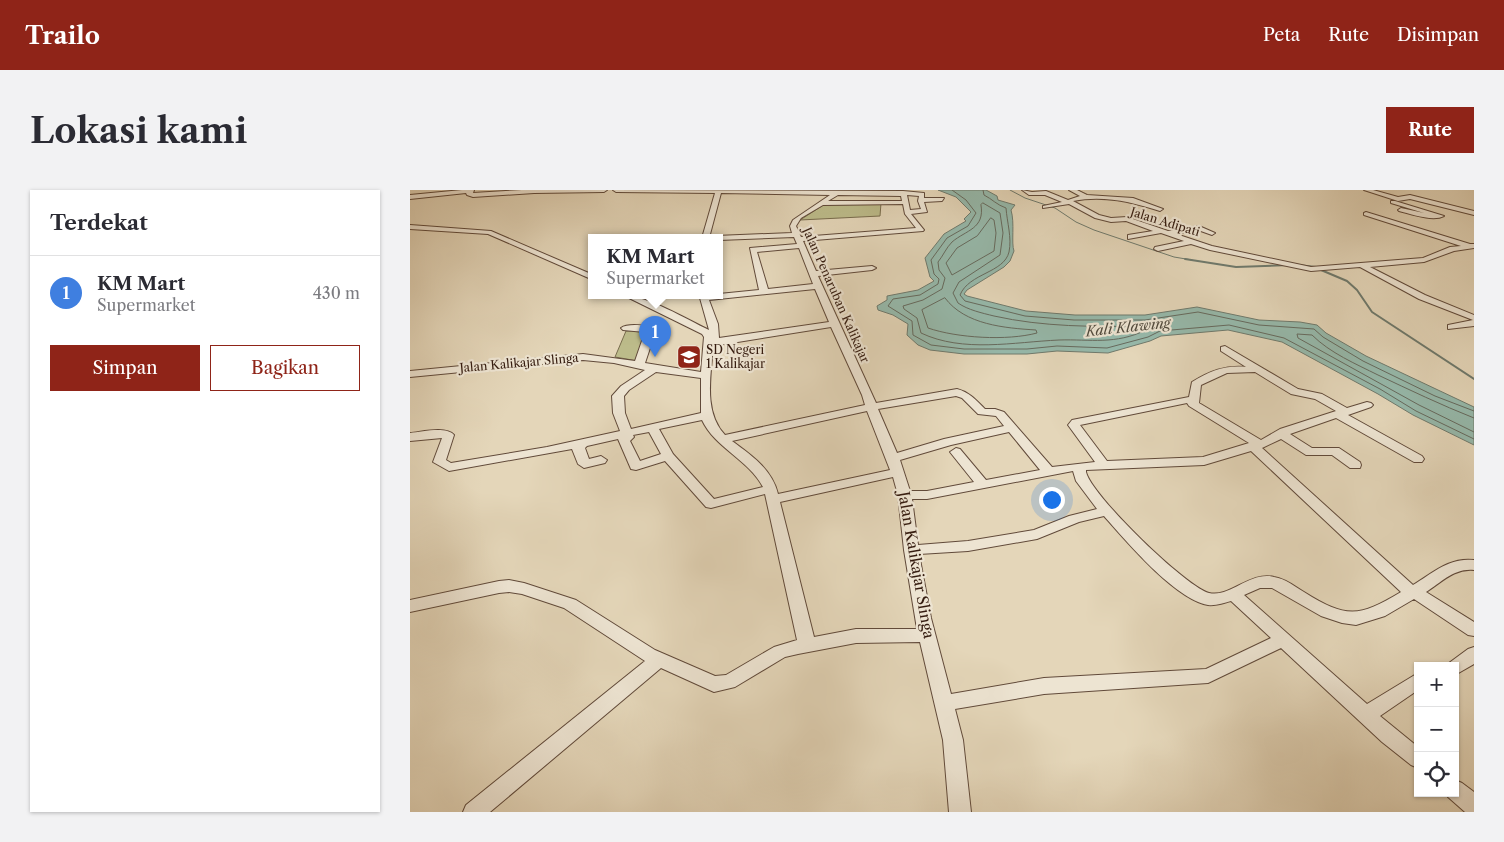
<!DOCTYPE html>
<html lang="id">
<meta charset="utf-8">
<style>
body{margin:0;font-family:"Libre Caslon Text",serif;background:#f2f2f3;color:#2b2b33}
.controls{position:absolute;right:15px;bottom:15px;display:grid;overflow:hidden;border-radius:0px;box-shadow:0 1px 4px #0004}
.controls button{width:45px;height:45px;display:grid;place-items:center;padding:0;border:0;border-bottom:1px solid #e1e1e2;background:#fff;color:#2b2b33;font:25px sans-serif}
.you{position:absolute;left:641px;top:309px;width:18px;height:18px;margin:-12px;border:4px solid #fff;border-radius:50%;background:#1a73e8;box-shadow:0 0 0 8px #1a73e833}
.badge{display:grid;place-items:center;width:32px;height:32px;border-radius:50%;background:#8f2418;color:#fff;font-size:16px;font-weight:700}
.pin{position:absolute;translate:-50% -41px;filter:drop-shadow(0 1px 2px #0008)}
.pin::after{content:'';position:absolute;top:26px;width:18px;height:15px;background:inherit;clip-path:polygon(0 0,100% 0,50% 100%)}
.popup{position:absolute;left:178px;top:44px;width:135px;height:65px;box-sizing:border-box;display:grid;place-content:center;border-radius:0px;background:#fff;filter:drop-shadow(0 1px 4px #0005);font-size:16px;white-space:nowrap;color:#7c7c81}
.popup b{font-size:19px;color:#2b2b33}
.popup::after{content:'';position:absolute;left:50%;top:100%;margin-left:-10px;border:10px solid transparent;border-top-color:#fff}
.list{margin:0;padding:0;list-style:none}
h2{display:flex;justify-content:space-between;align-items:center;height:65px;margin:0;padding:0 20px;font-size:21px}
h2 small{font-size:16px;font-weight:400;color:#7c7c81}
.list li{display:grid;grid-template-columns:32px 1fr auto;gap:15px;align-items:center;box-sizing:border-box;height:75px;padding:0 20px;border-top:1px solid #e1e1e2}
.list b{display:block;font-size:19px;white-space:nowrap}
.list p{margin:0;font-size:16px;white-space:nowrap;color:#7c7c81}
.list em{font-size:16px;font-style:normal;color:#7c7c81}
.actions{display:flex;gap:10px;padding:15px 20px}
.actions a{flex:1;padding:11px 0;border:1px solid #8f2418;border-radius:0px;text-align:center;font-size:18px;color:#8f2418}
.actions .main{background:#8f2418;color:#fff}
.icon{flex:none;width:28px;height:28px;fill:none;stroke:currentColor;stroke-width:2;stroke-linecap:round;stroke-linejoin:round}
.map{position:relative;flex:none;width:1064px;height:622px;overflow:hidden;border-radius:0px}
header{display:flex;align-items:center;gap:30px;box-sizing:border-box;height:70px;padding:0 25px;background:#8f2418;color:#fff}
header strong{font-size:24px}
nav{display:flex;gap:28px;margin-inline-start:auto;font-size:18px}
.intro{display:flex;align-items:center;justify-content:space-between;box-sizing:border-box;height:120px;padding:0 30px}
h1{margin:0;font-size:35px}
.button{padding:12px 22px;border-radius:0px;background:#8f2418;color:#fff;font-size:18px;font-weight:700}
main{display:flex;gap:30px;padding:0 30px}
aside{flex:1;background:#fff;border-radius:0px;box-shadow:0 1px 4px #0004}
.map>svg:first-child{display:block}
.green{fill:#bcbb8a;stroke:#786c4d}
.water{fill:#96b9ab;stroke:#6f7a6d}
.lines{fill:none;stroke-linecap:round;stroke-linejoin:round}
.shore{stroke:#666a5e;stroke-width:1}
.stream-far1{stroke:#6f7a6d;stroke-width:1}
.stream{stroke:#6f7a6d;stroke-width:2}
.minor-casing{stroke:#614a3a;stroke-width:2}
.minor{fill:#ede4d2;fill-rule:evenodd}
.labels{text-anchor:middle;stroke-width:4.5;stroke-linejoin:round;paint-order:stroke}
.far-street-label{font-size:12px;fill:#351c10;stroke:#ede4d2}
.far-poi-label{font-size:12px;fill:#351c10;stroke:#ede4d2;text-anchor:start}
.far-water-label{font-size:14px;font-style:italic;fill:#524b3e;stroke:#ede4d2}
.street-label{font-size:15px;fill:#351c10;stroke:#ede4d2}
</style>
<header>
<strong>Trailo</strong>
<nav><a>Peta</a><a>Rute</a><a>Disimpan</a></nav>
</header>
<div class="intro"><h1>Lokasi kami</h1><a class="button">Rute</a></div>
<main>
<aside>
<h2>Terdekat<small></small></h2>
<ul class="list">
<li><span class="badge" style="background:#3f7fe0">1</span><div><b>KM Mart</b><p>Supermarket</p></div><em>430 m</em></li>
</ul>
<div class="actions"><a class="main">Simpan</a><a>Bagikan</a></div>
</aside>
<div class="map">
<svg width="1064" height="622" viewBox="0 0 1064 622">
<rect width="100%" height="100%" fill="#e4d6b9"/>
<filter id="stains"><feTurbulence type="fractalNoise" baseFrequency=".004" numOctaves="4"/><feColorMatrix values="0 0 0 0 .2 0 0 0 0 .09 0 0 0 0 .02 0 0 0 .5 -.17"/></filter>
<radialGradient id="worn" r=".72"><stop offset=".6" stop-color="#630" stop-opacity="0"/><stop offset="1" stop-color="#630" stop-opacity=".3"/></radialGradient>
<path class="green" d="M471,13L470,26L390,30L415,14Z
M239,140L228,171L205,167L216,141Z"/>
<path class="water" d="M528,0H576L587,6L588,10L605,15L601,20C605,33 601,53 604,61L600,71L594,77L557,100L554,104L557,106L616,121L665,125H735L787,117L849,130L890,132L907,135L916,143L956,166L1064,217V255L1003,225L968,204L872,152L818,140L751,146L740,151L698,163L647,161L617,164H554L520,160L508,155L497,145L498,134L483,125L468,120L467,116L477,110V106L508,100L524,91L520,87L515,68L534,44L556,31L554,29L561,22L546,7Z"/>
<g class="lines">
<path class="shore" d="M542,0L556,10L566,23L558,36L537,48L521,70L524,84L529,89L528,94L510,105L483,109L478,116L502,131L503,145L521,155L554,159H617L647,156L697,158L738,147L750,141L819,135L874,148L970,199L1006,221L1064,249
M573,0L574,5C582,9 587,15 596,18C597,32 602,48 599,62C594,83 559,83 550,105L555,111L615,126L664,130H735L788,122L849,135L904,139L913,147L953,171L1025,206L1064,221
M573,13L590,23L593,43L590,65L549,92L543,103L548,113C558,120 572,123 584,126C633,137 684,137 734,136L736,140C705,155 681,149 649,150C604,152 553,163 511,143L507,128L494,119L493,116L513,110L532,99L535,88L529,80L528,72C533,66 536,58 542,52C556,40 575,39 571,15Z
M581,28L584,30L586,43L584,61L542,85L536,73L547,58L567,46Z
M535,108C555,135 595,138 626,140L627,143C597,151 547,148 518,138L512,120Z
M1064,228C1031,215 1000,200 968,185C946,174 920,163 902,145L887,144L888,148L1009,215L1064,242"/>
<path class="stream-far1" d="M600,0L615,8L645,18L666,32L684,40L764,67L782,70"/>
<path class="stream" d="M775,69L826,77L879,75
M887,75L906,77
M911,80L937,91L947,100L962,122L1064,189"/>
<defs>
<path id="minor" d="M52,0H64L63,3L112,0H197L194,2L124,3L63,7L57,5L56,3L0,9V5Z
M203,0L493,1L514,3V8H534L532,11L514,12L517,22L501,24L514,40L513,41L393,51L406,81L462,76L466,78L462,80L408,86L466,213L547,199C559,202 566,210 575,219H585L594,222L642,277L685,272L658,235L662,230L779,207L782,192C800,181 815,175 836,177L811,161V157L815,156L888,199L912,204L937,218L957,212L961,213L963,215L961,217L938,225L1012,266L1014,269L1012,272H1004L926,228L880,244L902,258H929L950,272L951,275L950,278H940L922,265H896L871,249L852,258L1003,395C1023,383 1039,367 1064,370V380C1044,378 1032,392 1016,402L1064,432V446L1058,445L1004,409L975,426L946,435L932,433L911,426L862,398H850L834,405L957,514L1008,483V500L970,526L1008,557V578L1001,575L972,552L871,458L798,493L634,504L545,519L553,550L561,622H539L533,550L510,452L446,453L388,464L375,467L325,497L304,502L251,478L80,622H53L56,615L235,471L154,418L112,404L99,402L89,403L0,422V410L89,391L99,390L114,393L166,410L245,460L305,486L316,485L364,457L387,450L355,304L301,318L296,317L255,271L226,280L221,279L208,249L177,256L175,258L179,269L191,266L197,270L195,273L174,278L168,274L162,259L39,281L23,272L32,248L0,251V243C12,242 36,236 44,245L36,270L41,273L137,257L210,241L203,223L202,206L211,196L235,180L204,173L173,170L0,187V181L173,164L225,171L235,142L213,140L211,138C218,133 239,135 246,140L235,173L291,182L294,147L292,144L215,106C238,106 276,129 299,140L290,108L291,106H309V104L349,100L340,58L387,54L384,47L309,50V48H306V46L382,43L380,36L383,30L420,5L311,3L299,48H292L305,3L206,2ZM428,5L491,6L492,11H418ZM497,5L509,6L508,11L511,19L500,20ZM493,14L495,24L506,38L391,47L386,36L391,28L413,15ZM389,58L403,94L358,99L347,62ZM405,99L419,132L309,148L308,134L299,110ZM421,137L452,205L455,215L315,245C293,222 301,185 303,156ZM246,182L291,188V223L221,239L215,223L214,206L219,200ZM845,182L881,204L905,209L926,221L870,239L851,250L789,213L791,195L817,183ZM546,206L552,208L568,224L586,226L594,236L534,249L487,263L468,219ZM777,213L779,216L839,253L793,267L697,271L670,235ZM457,221L480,280L368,304C362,279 341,265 322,251ZM292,230C305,258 338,269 353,297L304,309L263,264L249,239ZM239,242L251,264L230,271L220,251L224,247L223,245ZM599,242L630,280L576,290L550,259L546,258L540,262L564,292L517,301H500L490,270L541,255ZM841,261L991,402C949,427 937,429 894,402C884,396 876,389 864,387C840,381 820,408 799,403C776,397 681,305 676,282V280L794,275ZM663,281L666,291L687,319L659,326L624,340L558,351L508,355L502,309H517ZM483,287L488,305L494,360L507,439H446L404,447L370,312ZM694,326C716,351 765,409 798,415C806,416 813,413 821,411L861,448L796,479L634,488L541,504L521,428L509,364L558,361L627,349L669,332Z
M612,0L622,2L636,1L658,10L670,6L659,0H667L677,5L723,8L753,19L750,21C721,12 694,5 663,11L689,25L701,28L717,27L758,41L789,36L805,43L802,45L788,40L766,44L802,56L901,77L1013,68L1040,57L1051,56L954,25V23L956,22L1060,54H1064V58L1044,61L1014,72L960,77L1015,105L1064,125V136L1038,139V135L1063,130L1009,109L950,77L901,81L800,60L781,54L748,61L744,59L745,57L774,51L751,43L718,49V45L743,41L716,31L701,32L685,28L659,14L633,18V16L652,12L635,5H619Z
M954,0H963L988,7L1000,5L1064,21V25L1000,9L988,11Z
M981,11H985L1034,26C1023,32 1001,24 989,21L988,20L991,18L1014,23L981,13Z
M0,35L81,41L181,84V89L78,44L0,39Z
M1064,457V474L1045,485V476H1037L1039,473L1058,459Z
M1045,590L1052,593L1064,602V622H1055L1038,607L1036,603H1045Z"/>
</defs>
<use href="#minor" class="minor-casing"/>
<use href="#minor" class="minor"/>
</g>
<defs>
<symbol id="school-square" viewBox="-11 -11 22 22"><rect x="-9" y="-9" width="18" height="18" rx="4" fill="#8f2418" stroke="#ede4d2"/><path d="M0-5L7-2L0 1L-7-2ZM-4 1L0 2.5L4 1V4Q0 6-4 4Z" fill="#fff"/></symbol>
</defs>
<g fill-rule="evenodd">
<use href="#school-square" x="265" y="153" width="28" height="28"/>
</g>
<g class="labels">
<g class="far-street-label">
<text transform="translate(755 32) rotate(17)" y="4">Jalan Adipati</text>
<text transform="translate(426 105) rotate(66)" y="4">Jalan Penaruban Kalikajar</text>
<text transform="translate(109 173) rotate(-5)" y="4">Jalan Kalikajar Slinga</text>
</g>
<g class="far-poi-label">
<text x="296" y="164">SD Negeri<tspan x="296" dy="14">1 Kalikajar</tspan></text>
</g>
<g class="far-water-label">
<text transform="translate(718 137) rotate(-6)" y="5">Kali Klawing</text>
</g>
<g class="street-label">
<text transform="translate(506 375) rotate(80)" y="5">Jalan Kalikajar Slinga</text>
</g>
</g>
<rect width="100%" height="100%" filter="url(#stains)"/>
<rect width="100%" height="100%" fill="url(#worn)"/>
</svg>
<div class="controls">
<button>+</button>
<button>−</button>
<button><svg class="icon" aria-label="locate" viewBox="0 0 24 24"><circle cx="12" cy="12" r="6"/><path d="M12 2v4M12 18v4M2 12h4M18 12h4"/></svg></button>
</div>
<div class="you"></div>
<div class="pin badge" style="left:245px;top:167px;background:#3f7fe0">1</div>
<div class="popup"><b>KM Mart</b>Supermarket</div>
</div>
</main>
